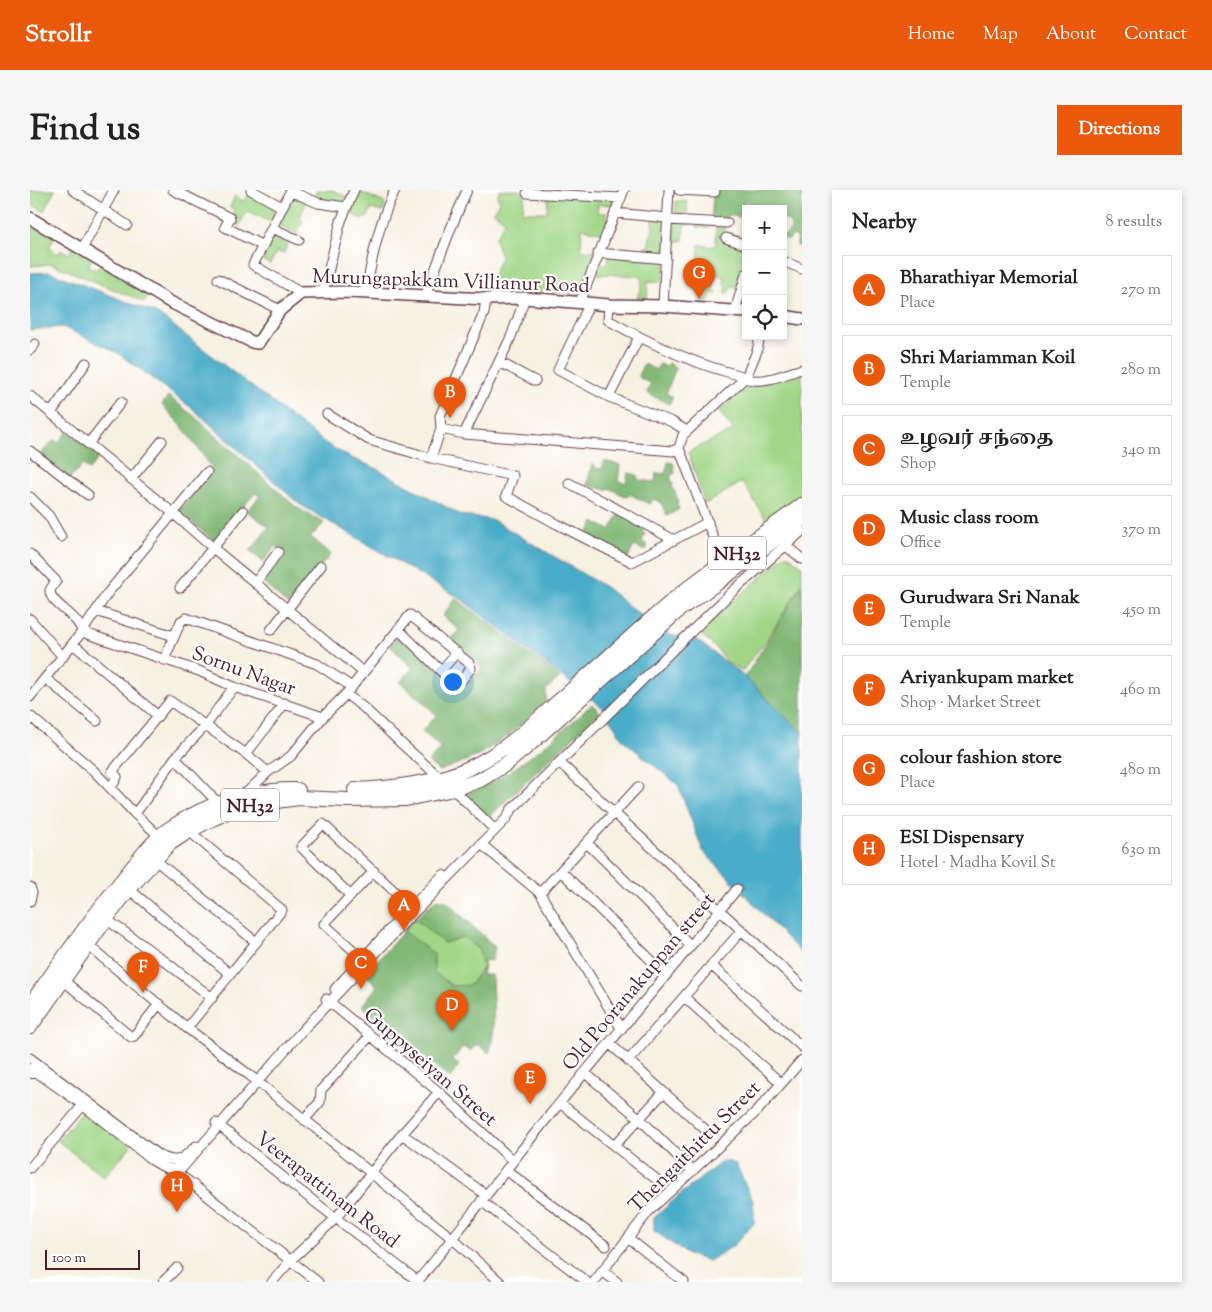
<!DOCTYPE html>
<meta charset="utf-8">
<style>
body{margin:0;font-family:"Sorts Mill Goudy","Noto Serif Tamil",serif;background:#f6f6f6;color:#222}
.controls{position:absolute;right:15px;top:15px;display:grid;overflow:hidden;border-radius:0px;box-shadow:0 2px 8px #0003}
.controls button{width:45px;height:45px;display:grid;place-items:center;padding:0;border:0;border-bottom:1px solid #e0e0e0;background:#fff;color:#222;font:25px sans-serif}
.scale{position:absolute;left:15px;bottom:12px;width:95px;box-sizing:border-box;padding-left:5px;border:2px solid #4a1f2b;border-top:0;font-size:14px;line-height:18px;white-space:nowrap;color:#4a1f2b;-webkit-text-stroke:4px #fff;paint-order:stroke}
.you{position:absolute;left:422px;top:491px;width:18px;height:18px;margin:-12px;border:4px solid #fff;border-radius:50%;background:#1a73e8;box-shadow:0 0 0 8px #1a73e833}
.badge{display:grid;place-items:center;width:32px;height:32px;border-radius:50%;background:#ea580c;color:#fff;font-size:16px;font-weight:700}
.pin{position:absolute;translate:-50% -41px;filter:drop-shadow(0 1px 2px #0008)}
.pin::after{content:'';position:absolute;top:26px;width:18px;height:15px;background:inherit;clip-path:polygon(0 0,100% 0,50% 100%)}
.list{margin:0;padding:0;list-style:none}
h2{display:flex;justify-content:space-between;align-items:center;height:65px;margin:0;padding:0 20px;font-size:21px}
h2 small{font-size:16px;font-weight:400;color:#767676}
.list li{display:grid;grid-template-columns:32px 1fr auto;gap:15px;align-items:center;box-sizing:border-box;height:70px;margin:0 10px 10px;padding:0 10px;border:1px solid #e0e0e0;border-radius:0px}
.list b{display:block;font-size:19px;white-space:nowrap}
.list p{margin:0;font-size:16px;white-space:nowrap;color:#767676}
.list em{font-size:16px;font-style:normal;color:#767676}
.icon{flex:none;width:28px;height:28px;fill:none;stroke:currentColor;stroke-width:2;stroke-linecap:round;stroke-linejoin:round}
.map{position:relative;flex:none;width:772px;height:1092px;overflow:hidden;border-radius:0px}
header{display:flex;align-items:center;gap:30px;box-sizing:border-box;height:70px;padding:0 25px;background:#ea580c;color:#fff}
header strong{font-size:24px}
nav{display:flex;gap:28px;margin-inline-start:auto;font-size:18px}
.intro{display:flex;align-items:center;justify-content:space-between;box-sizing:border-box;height:120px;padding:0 30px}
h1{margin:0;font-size:35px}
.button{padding:12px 22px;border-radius:0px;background:#ea580c;color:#fff;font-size:18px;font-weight:700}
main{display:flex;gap:30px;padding:0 30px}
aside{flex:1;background:#fff;border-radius:0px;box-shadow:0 2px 8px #0003}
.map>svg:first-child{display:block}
.green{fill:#a1d687;stroke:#767a59}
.forest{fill:#80b774;stroke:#656b50}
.water{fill:#48acc8;stroke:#49667a}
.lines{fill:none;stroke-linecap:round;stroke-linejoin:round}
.minor-casing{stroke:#643e46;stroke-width:11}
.major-casing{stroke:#643e46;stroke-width:14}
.highway-casing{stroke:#643e46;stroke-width:16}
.minor{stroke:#fff;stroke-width:9}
.major{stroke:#fff;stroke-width:11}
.highway{stroke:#fff;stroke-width:14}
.labels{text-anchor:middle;stroke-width:4.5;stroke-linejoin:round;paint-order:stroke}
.shield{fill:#fff;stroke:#80626b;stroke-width:1}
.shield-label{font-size:19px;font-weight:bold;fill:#4a1f2b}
.street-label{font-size:20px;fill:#4a1f2b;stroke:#fff}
</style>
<header>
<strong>Strollr</strong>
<nav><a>Home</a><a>Map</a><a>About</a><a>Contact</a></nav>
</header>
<div class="intro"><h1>Find us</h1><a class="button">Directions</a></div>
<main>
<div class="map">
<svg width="772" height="1092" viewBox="0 0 772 1092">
<rect width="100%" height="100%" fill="#fff"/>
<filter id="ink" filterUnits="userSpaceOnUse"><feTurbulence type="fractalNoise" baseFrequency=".02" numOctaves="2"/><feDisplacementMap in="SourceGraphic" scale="10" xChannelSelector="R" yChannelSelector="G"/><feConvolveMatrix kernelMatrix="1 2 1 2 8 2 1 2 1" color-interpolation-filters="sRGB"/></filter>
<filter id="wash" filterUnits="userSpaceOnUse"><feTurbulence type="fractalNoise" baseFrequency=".0096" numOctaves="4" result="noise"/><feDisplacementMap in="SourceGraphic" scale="20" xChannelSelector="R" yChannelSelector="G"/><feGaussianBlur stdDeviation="1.12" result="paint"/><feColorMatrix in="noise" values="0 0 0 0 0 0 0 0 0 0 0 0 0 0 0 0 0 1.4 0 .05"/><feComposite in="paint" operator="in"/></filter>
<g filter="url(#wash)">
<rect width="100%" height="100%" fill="#f7f1e2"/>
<path class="green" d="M0,0H25L14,21L0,14Z
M287,0H303L317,7L314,15L293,11L284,7Z
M470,0H489L494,5L493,22H517L518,5L587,8L585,15L568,14V23H577L576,27L580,29L574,43L552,38L551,60L565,61L549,104L457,97L471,68L465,48L475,31L464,22L470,11L467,6Z
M328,1L355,13L353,22L341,19L337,28L334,27L333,29L320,24Z
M221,3L249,17L241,32L217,21L209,36L202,32L205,21L200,17L205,6L213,11Z
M264,6L276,12L270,28L273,31L267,44L249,35Z
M646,11H657V27L645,28Z
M623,28L637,29L636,63L618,62L620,46L622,44Z
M653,32L685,33V35L675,38L667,37V35L666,34H654L653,51H643L645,34Z
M0,34L24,47L19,58L28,64L31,60L39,64L43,57L62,69L58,76L65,80L70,75L118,105L114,112L22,74L0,76Z
M686,34H696L694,43L712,47L714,41L716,42V82L710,100L705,99L706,97L703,95L698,103L695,102L697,97L693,94L696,88L688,84L682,94L684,96L683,99L687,103L686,104L682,103L678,113H673L672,106L674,105L680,82L673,78L668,72L669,54L681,57L686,55Z
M246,42L260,49L253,64L247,61L240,74L232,70Z
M579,65L635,70L633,92L618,91L617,108H607L611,98L612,87L609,86L568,84V75L572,76L578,70Z
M772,182V304L737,331L712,292L675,314L658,262L704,240L688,221L721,195L739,191Z
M757,364L772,376V394L737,449L712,481L697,472L687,459L668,442Z
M385,729L414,753L433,747L449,760L453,777L440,796H422L404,782L374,741Z
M54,919L101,956L74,987L28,951Z"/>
<path class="forest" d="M687,0H772V38L768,43L772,46V56H767V47L763,45L759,50L753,48V45H756L761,39L760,32L753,28V19H733L716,11L713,16L715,19L714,28L699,25L695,32L681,30L683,6L688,5Z
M638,173L646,178L636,203L643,207L639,214L617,203L621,193L611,189L608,185L614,174L626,180L630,174L635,177Z
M138,206L164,226L266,317L294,333L281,347L301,364L258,415L232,392L254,362L246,356L233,372L220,361L239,337L217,321L230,306L225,303L184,351L149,321L183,279L151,235L132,215Z
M38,241L69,267L59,280L53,275L40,288L10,265L24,250L28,253Z
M574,271L590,275L588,291L596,293L598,283L607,285L608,290L625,292L626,283L635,284L638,272L643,273L645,283L640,286L643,295L642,296L649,311L646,312L649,319L637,326L631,313L624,309L619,314L600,304L597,307L579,298L576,300L557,295L562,274L565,275V278L572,279Z
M589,324L614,337L612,342L615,344L612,351L617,355V359L613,360L604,356L598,368L556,347L564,332L580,340Z
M772,395V543L715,487Z
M425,408L530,487L516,500V512L480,544L448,566L409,581L398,572L411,558L392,541L407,525L370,492L383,478L360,456L370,443L431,500L452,478L419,450L429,440L413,426Z
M562,514L570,522L457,629L434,604C480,589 527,546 562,514Z
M407,709L416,711L465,757L462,771L455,770L452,785H462C462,805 467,847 459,863L448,854L440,861L433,857L422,870L429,875L420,888L332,816L347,796L335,784L374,741L404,764V782L422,796L440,795L453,777L449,760L433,747L414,753L385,729Z"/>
<path class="water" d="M20,82L128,124L295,253L321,268L346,278L431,325L463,330L575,397L604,420L640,445L667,450L715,487L772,543V764L673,661L648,595L593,550L573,518L428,407L269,314L163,219L88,163L33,137L0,140V83Z
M694,970L706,974L723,1011L725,1032L703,1056L679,1071L659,1065L624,1041V1028L647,1007Z"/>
</g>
<g filter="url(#ink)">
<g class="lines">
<defs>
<path id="minor" d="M43,0L97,35
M143,0L200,28L195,37L233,56
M221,0L252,17
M261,0L223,75L271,103
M649,0L685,2
M260,1L288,13L316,17
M497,3L591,8
M585,23L638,28
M638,30L697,33
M242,38L269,50
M696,48L716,55
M52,59L84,0
M568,63L636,69
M753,71L772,79
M188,89L250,120
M293,102L311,31L324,0
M336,102C342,68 349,31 365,0
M396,104L421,38L437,0
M550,112L594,0
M560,113L528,180L579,207L642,232L657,241
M579,115L578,130C619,153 663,174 709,185C714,187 719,190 723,190C739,192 757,183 772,179
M633,116L639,0
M705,121L716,84
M0,160L5,154
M469,172L505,191
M0,206L143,323L183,358L333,482
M579,207L609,147
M21,223L56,173
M297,224L339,250L401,268L483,286L476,306L527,334L602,372L678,332
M411,239L434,244L643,261L649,258L653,245L716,187L727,161L730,146
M434,244L481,147L495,108
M58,254L91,212
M649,258L693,373
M0,261L58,305
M401,268L411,239L410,226L454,123L456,109
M101,289L132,251
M539,293L644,350
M0,307L19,326L31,347
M755,355L772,369
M0,364L26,391L20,400C19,414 49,425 52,442
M226,392L248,362
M150,398L213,321
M66,421L144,446
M0,429L33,467
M241,440L291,376
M52,442L77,404L177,282
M43,454L127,525
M134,470L151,431L156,428L287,474L322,497
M411,481L427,462
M15,488L67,531
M316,504L380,425L439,473L441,478C436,484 431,495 422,492L368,439
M0,507L52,442L169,481L204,497L293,527L316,504L334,518L374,556L423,599L465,640
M0,526L64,581L105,624L129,646
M145,568L187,612
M529,572L772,796
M238,582L216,564L255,513
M81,598L87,587L82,582L140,511L216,564
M215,604L238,582L261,566L293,527
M105,624L145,568L176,535L204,497
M557,653L660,755
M451,654L510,703
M124,669L226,752
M531,681L636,785
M0,697L2,703L0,711
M99,699L200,784
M321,706L271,657L293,634L381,717
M76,729L136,772L182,808
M54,752L157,838L218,884L423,1049L470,1092
M333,769L294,734L344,681
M681,775L772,857
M33,790L101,847L104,846L129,814
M305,799L360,739L413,685
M654,807L751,893
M296,809L409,902L483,971
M157,838L252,720L159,641
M591,838L510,703L608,597
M579,853L677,941
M0,868L128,965C147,974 151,971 166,956
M598,871L712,740
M2,879L46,910L122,970C133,977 140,982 153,977L270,843L376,731L476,629L481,620L670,433L702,402L772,341
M555,883L609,928L663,981
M530,913L626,989
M274,930L290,912L291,900L340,846
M186,933L264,996L389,1092
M372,944L456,1005
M584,956L633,903
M0,978L53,915
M144,980L288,1092
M476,980L576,1056
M451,1011L557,1092
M598,1048L654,1092
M572,1081L587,1092
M133,1092L147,1078
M242,1092L261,1070L306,1028L372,944L409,902
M387,1092C432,1038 474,981 519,926C581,850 645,776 707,699
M564,1092L619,1021L727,921L772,870"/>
<path id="major" d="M0,28L140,112L222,152L228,153L250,120L271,103L319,102L456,109L495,108L579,115L633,116L716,122
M753,126L772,129"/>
<path id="highway" d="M325,600C359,599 408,593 439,578C474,562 502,535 530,510C567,478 603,444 641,412C682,377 729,348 772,315
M0,815C32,770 63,725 98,683C110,668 123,650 139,639C177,613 222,599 268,600
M0,837L76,729L99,699L139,654L159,641L184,628L215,615L269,608L318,610L376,609L423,599L450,590L476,574L500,554L650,419L687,393L772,329
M0,881H5"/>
</defs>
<use href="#minor" class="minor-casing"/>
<use href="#major" class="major-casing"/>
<use href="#highway" class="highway-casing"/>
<use href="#minor" class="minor"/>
<use href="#major" class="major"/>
<use href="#highway" class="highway"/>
</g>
</g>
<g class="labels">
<g class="shield">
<rect x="678" y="346.5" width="58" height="33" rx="4"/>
<rect x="191" y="598.5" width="58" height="33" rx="4"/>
</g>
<g class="shield-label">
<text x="707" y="370">NH32</text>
<text x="220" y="622">NH32</text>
</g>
<g class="street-label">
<text transform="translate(421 90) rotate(2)" y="7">Murungapakkam Villianur Road</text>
<text transform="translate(214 480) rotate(20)" y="7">Sornu Nagar</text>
<text transform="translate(608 791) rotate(-50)" y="7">Old Pooranakuppan street</text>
<text transform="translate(401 876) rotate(41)" y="7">Guppyseiyan Street</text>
<text transform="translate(664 956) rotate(-45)" y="7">Thengaithittu Street</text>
<text transform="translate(298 999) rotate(38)" y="7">Veerapattinam Road</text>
</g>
</g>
</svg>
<div class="controls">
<button>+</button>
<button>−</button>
<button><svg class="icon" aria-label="locate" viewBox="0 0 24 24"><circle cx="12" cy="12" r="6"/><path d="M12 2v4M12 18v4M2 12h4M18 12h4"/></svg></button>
</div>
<div class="scale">100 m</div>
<div class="you"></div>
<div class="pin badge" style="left:374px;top:741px">A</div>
<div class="pin badge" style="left:420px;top:228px">B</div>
<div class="pin badge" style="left:331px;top:799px">C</div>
<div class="pin badge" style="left:422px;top:841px">D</div>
<div class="pin badge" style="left:500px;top:914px">E</div>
<div class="pin badge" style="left:113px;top:803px">F</div>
<div class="pin badge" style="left:669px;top:109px">G</div>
<div class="pin badge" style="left:147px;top:1022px">H</div>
</div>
<aside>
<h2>Nearby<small>8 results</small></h2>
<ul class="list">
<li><span class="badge">A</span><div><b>Bharathiyar Memorial</b><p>Place</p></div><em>270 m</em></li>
<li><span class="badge">B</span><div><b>Shri Mariamman Koil</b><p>Temple</p></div><em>280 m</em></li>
<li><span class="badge">C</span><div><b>உழவர் சந்தை</b><p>Shop</p></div><em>340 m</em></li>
<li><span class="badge">D</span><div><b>Music class room</b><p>Office</p></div><em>370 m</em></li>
<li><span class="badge">E</span><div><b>Gurudwara Sri Nanak</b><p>Temple</p></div><em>450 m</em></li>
<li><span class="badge">F</span><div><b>Ariyankupam market</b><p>Shop · Market Street</p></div><em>460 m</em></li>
<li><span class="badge">G</span><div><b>colour fashion store</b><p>Place</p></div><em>480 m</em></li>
<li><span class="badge">H</span><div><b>ESI Dispensary</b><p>Hotel · Madha Kovil St</p></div><em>630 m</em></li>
</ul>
</aside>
</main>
